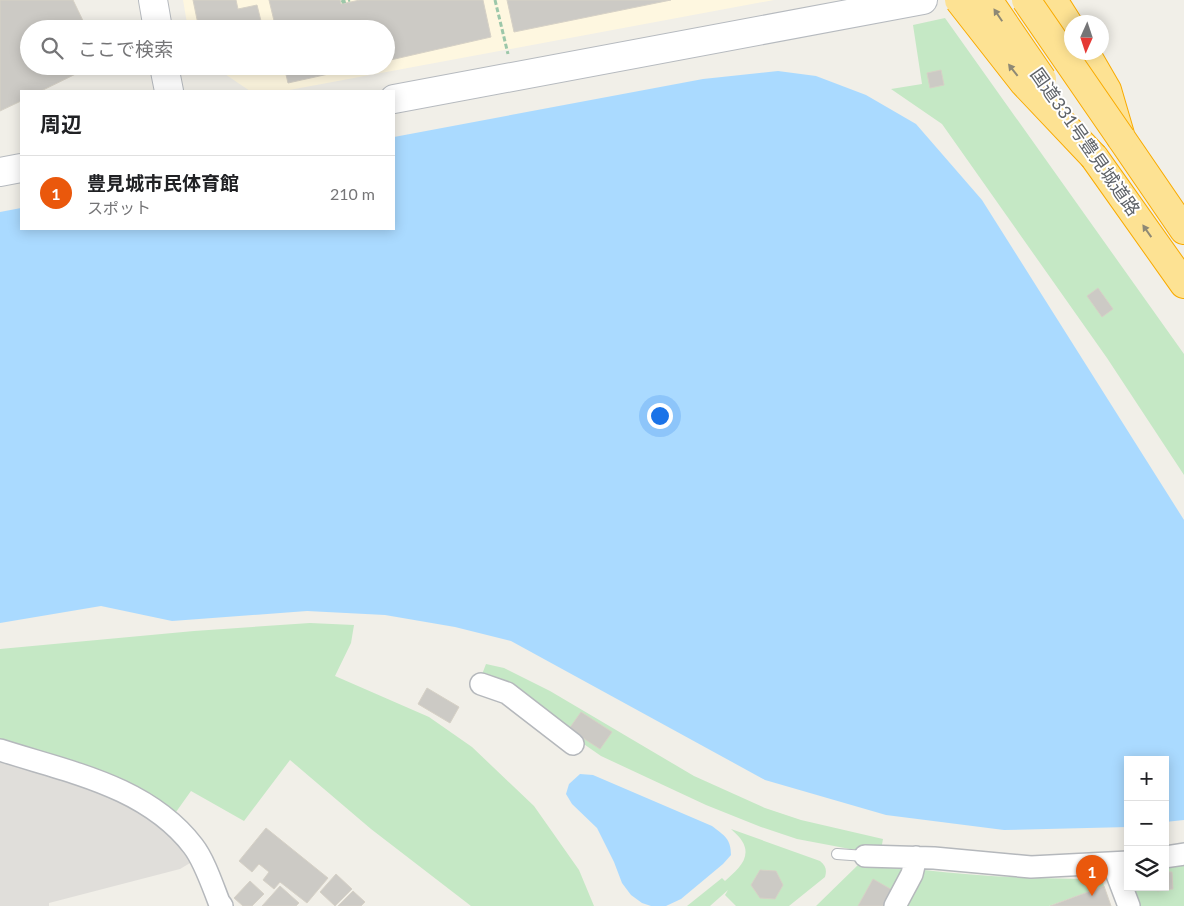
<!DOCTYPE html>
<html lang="ja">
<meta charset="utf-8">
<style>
body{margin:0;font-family:Lato,"Noto Sans JP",sans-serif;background:#f6f6f6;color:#202124}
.controls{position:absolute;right:15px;bottom:15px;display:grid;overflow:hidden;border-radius:0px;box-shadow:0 2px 12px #0003}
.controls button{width:45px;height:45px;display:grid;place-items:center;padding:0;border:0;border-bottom:1px solid #e0e0e0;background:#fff;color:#202124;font:25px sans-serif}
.compass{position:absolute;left:1064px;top:15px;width:45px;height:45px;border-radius:50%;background:#fff;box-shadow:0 2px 12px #0003;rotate:183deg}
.you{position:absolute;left:659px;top:415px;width:18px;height:18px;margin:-12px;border:4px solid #fff;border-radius:50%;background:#1a73e8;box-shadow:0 0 0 8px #1a73e833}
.badge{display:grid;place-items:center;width:32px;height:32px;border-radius:50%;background:#ea580c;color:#fff;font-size:16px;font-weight:700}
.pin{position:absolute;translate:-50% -41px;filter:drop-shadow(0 1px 2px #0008)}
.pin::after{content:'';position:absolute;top:26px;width:18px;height:15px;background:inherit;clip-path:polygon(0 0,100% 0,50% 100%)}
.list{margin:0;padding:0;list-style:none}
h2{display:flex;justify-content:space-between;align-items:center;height:65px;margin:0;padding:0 20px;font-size:21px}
h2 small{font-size:16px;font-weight:400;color:#757577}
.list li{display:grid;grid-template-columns:32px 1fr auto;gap:15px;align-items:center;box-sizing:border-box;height:75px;padding:0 20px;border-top:1px solid #e0e0e0}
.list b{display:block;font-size:19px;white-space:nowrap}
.list p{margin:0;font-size:16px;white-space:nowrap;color:#757577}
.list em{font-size:16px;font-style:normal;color:#757577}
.icon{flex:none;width:28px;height:28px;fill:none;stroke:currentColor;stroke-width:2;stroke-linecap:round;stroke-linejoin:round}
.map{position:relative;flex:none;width:1184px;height:906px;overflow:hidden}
.search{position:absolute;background:#fff;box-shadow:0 2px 12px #0003;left:20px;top:20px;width:375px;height:55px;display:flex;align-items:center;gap:12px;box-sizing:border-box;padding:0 18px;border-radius:28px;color:#757577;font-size:19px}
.panel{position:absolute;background:#fff;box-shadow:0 2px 12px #0003;left:20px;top:90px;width:375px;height:140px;border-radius:0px}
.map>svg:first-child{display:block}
.commercial{fill:#fef7e0}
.industrial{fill:#e0deda}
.green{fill:#c5e8c5}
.water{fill:#aadaff}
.building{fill:#cccac5;stroke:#d6d1c6}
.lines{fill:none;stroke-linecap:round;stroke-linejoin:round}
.lane-casing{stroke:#b5b8bc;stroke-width:12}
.street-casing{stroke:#b5b8bc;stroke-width:24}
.secondary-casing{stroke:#b6babf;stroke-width:30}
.highway-casing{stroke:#f9ab00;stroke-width:30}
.path{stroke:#9cc7a9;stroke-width:3;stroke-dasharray:5 2.5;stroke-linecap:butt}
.lane{stroke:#fff;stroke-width:10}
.street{stroke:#fff;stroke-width:21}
.secondary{stroke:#fff;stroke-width:28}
.highway{stroke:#fde293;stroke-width:28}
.highway-bridge-casing{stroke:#f9ab00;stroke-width:30;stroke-linecap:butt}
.highway-bridge{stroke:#fde293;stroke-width:28}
.oneway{fill:#8e8975}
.labels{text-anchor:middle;stroke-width:4;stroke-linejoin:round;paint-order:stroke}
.street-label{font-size:18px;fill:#5f6368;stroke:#fff}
</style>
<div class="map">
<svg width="1184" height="906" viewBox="0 0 1184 906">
<rect width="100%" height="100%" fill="#f1efe8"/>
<path class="commercial" d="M183,0H774L284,91H250L213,66H386V29H188Z"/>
<path class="industrial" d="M0,760L71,781L122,800L154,818L181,844L190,863L180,869L49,903V906H0Z"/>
<path class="green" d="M945,18L1184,354V475L1107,358L942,124L891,89L922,84L913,25Z
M310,623L354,625L351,643L335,676L429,717L472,747L534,806L579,870L594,906H471L371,829L290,760L244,821L191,791L176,812L126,783L0,743V649L194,631Z
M486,664L504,668L550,691L694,776L765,808L801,820L883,839L881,850L850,849L797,839L761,827L706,805L601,756L565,731L481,677Z
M731,829L820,861C826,866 827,870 825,877L789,906H736L725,895L728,890L710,906H687L722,878L725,881C736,871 753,858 742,841C740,837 735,833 731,829Z
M1184,862V906H1135L1122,874L1128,873V887H1165V866Z
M859,864L898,865L904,870L889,906H816Z
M924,870C983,877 1042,879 1102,879L1104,886L1049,906H905Z"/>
<path class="water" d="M778,71L816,76L866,95L916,124L982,200L1184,520V820L1165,822V760H1128V827L1004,830L886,815L765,780L511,641L455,627L385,615L307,611L172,621L101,606L0,623V212L21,208V229H394V137L703,79Z
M580,774L593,775L712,826C725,836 731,839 731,855L723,864L681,899L666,906H651L642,903L631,895L622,883L614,862L597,828L572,804L566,794L569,784Z"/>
<path class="building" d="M0,0H73L87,29H29V66L90,67L41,91H21V101L0,111Z
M193,0H236L238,9L257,5L263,29H199Z
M269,0H340L341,4L360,0H483L491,37L386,61V29H343L341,22L331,24L333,29H276Z
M507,0H671L514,32Z
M284,66H341L342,71L288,83Z
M941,70L944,85L930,88L927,73Z
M1098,288L1113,309L1102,317L1087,296Z
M427,688L459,707L450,723L418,704Z
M581,712L612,732L600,749L569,729Z
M266,828L328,878L307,903L280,882L274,889L263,880L269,872L259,864L252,872L239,861Z
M760,870L776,871L783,885L775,899L760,898L751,885Z
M1165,872H1172L1173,889L1157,891L1156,887H1165Z
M336,874L352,889L335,906L320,892Z
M873,879L892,890L883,906H858Z
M250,881L264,894L252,906H243L234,898Z
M280,886L299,903L296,906H262Z
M1104,886L1111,906H1050Z
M353,891L365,902L361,906H338Z"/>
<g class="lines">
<defs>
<path id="lane" d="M837,854L865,856"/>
<path id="street" d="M481,684L507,693L573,744
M0,750C68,772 147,786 193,846C204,860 212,884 219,902L222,906
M865,856L934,858L1031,867L1128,862
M1165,857L1184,854
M1113,864L1129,906
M895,906L912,874L916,857"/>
<path id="secondary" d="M153,0L158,29
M164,66L169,91
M394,99L923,0
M0,172L21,168"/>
<path id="highway" d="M1053,0L1072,30
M1085,52L1107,90L1121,138L1184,230
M1094,157L1184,284"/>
</defs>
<use href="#lane" class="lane-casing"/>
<use href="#street" class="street-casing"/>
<use href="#secondary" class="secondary-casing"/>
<use href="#highway" class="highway-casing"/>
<path class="path" d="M342,0L343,2L350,0
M495,0L508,54"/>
<use href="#lane" class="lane"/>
<use href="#street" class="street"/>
<use href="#secondary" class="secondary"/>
<use href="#highway" class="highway"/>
<defs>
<path id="highway-bridge" d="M959,0L1024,83L1094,157
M988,0L1042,79
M1026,0L1121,138"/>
</defs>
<use href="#highway-bridge" class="highway-bridge-casing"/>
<use href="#highway-bridge" class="highway-bridge"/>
</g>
<defs><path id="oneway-solid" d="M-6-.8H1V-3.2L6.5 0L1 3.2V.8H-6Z" transform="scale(1.25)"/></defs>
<g class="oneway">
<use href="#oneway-solid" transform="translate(998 15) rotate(-124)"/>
<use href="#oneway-solid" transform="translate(1013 70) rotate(-128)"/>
<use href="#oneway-solid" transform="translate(1147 231) rotate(-125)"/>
</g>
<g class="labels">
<g class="street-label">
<text transform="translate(1085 142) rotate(55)" y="6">国道331号豊見城道路</text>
</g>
</g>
</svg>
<div class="controls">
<button>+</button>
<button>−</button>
<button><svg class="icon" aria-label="layers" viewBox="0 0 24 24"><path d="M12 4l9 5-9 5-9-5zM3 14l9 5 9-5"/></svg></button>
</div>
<svg class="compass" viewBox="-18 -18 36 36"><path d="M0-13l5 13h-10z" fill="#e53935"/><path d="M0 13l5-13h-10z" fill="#757577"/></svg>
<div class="you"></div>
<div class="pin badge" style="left:1092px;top:896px">1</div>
<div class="search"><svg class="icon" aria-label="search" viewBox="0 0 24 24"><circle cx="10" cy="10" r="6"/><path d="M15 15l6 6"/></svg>ここで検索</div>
<section class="panel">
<h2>周辺<small></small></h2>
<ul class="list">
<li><span class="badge">1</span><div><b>豊見城市民体育館</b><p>スポット</p></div><em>210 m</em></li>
</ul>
</section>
</div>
